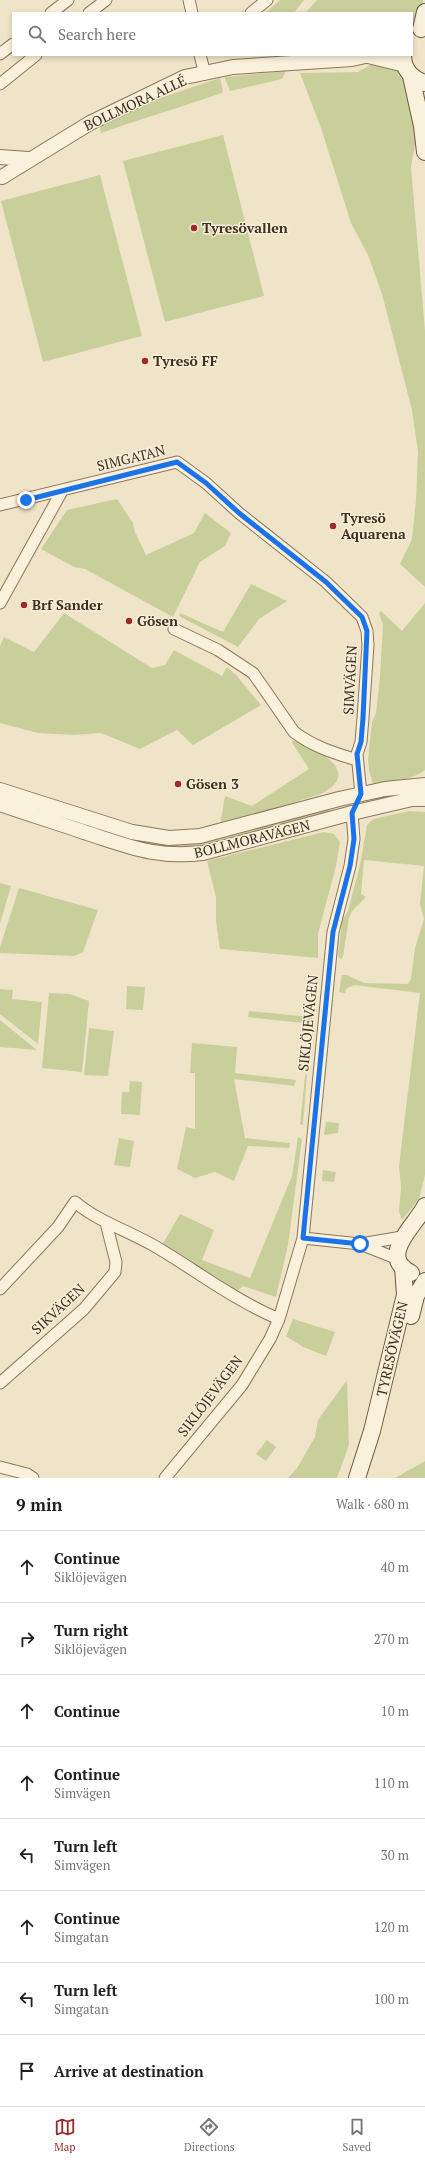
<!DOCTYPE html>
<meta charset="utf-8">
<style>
body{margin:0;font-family:"PT Serif",serif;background:#f6f6f6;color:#202124}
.stop{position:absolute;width:12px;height:12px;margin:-9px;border:3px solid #1a73e8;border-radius:50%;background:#fff}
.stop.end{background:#1a73e8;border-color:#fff;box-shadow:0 1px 4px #0008}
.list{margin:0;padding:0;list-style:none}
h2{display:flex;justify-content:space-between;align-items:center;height:52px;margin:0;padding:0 16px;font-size:17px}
h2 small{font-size:13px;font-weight:400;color:#757577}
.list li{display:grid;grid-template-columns:26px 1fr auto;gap:12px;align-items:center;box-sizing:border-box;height:72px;padding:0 16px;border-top:1px solid #e0e0e0}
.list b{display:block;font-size:15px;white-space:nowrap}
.list p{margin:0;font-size:13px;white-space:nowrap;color:#757577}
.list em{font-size:13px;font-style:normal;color:#757577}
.icon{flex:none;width:22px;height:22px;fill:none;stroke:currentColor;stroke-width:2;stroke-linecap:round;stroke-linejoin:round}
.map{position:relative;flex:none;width:425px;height:1478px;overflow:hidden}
.search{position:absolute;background:#fff;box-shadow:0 2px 6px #0003;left:12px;right:12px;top:12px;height:44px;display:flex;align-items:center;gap:10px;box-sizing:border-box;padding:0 14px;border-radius:0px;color:#757577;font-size:15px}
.sheet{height:628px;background:#fff}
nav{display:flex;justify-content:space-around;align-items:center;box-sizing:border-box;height:56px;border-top:1px solid #e0e0e0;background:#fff;font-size:11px;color:#757577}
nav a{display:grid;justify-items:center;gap:2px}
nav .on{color:#9e2a2b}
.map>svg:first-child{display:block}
.green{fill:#c9cf9b}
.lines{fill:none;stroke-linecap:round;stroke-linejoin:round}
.minor-casing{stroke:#8d765c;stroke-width:13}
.tertiary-casing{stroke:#8d765c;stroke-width:16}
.secondary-casing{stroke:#6f573f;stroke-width:18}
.minor{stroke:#faf1dc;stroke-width:11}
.tertiary{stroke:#faf1dc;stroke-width:14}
.secondary{stroke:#faf1dc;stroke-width:16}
.route{stroke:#1a73e8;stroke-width:5}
.poi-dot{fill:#9e2a2b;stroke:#f7eed8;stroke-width:1.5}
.labels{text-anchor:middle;stroke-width:3;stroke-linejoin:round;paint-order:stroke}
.street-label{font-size:14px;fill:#3d2e20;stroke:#f7eed8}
.poi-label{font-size:14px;font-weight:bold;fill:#3d2e20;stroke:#f7eed8;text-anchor:start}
</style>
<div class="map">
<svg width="425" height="1478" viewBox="0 0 425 1478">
<rect width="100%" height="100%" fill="#f0e4c8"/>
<path class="green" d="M280,0H304L294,13H265Z
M317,0H423C424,12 422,23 412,31V13H305Z
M370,65C389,64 394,67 408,80L416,139L411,167L425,331V587L400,564L412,539L416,500L418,452L412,410L382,294L368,255L351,223L321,128L300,73L358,72Z
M286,71L282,79L230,91L225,79L226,77Z
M220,78L223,91L222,93C181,107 141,119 101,133L100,127L157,99Z
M223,135L264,296L165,322L123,161Z
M100,175L142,336L43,362L1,201Z
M117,499L133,523L135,532L146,555L194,533L205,513L231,533L225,546L200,562L173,617L85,569L74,567L41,549L67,510Z
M251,584L287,601L259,619L238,647L179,616L180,613L223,632Z
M425,603V770C411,781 391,781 373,784L369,770L368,760L372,722L376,713L380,676L383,625L379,613L381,611L402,631Z
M64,613L152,668L165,665L174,650L222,676L227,667L236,675L261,705L193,745L177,730L140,749L101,733L74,735L38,733L0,723V646L4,637L34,652Z
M296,740C319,751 363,772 321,794L220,825L225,796L252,806L309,769L291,741Z
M329,809L330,813L199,846L164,847L131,839L132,836L202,841Z
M409,811L425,812V1175L419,1199L402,1220L399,1211L401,1187L399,1166L420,993L354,985L346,989L345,993L339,992L342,975H347L364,983L408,984L411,979L415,948L424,919L420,904L424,866L364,860L361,894L366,897L353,910L349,918L343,956L342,959L338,957L342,921L348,911L360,865L367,825L373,819Z
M324,832L334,834L340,842L336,866L318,934V958L220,949L216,921V897L207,861Z
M0,883L11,886L0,924Z
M19,888L98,910L83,952L74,956L0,953V947Z
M127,986L145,987L143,1010L126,1009Z
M0,989L13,990L12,999L42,1002L38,1044L0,1014Z
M49,993L70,994L89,1001L82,1072L42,1068Z
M249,1011L312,1017V1024L248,1017Z
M0,1020L37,1050L0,1047Z
M89,1028L114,1031L108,1076L84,1075Z
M192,1043L237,1047L235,1073L296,1080L294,1086L234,1079L245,1138L290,1143L289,1148L248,1146L234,1181L215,1172L195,1178L177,1169L186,1127L195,1129V1073H190Z
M307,1074L303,1125L300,1124L305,1076Z
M130,1081L142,1082L140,1115L121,1114L122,1092H129Z
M326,1122L339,1123L338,1133L324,1135Z
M298,1137L302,1139L288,1245L276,1297L243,1286L236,1292L218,1278L161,1247L180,1214L214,1230L202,1260L250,1278L292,1176Z
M119,1138L134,1141L130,1167L114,1165Z
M323,1170L336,1172L334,1182L322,1181Z
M293,1319L335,1332L326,1356L303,1347L286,1336Z
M347,1380L349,1445L337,1478H288L297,1468L315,1437L318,1420Z
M267,1440L276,1447L266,1461L256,1454Z
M425,1461V1478H395Z"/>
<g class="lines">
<defs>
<path id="minor" d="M189,0L192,13
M51,13L68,0
M89,13L106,0
M251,13L267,0
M0,54L13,44
M200,55L205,74
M0,84L36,55
M0,505L177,462L206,483L239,513L326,582L362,617L367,631L368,645L363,718L361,742L357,754L361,794
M0,603L62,491
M174,629L218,650L253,673L294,732C314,747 334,753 357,760
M303,1238L360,1244L398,1259
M361,1244L402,1237
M0,1289L58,1227L75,1202C100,1223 130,1231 158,1248C198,1272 236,1301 279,1319
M0,1383L84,1309L115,1272L116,1262L106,1223
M0,1467L27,1474L33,1478
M165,1478L242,1385L270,1339L279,1319L303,1238L333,932L350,866L354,839L352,813"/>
<path id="tertiary" d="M368,56L405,65
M0,157L28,159
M2,177L90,123L185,77L233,67L352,59L370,55
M0,790L132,832L169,838L200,836L339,799L385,789L425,785
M0,804C29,814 58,823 87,833C131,847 155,858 203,853L352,813L412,799H425"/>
<path id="secondary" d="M421,29L425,12
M403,55C403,69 412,79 425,83
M411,76L422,126L425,152
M411,1273C377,1256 416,1225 425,1206
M411,1316L416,1296L425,1281
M357,1478L372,1431L402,1307L405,1295L403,1267"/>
</defs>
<use href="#minor" class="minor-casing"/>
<use href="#tertiary" class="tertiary-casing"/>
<use href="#secondary" class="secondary-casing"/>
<use href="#minor" class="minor"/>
<use href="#tertiary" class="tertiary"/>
<use href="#secondary" class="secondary"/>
</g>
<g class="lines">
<path class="route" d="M26,500L177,462L206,483L239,513L326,582L362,617L367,631L363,718L361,742L357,754L361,794L352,813L354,839L350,866L333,932L303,1238L360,1244"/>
</g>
<g class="poi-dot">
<circle cx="194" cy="228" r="4"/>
<circle cx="145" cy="361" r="4"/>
<circle cx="333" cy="526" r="4"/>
<circle cx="24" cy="605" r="4"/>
<circle cx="129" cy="621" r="4"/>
<circle cx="178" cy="784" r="4"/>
</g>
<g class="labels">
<g class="street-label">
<text transform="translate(135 103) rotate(-25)" y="5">BOLLMORA ALLÉ</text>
<text transform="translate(131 458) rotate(-14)" y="5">SIMGATAN</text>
<text transform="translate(350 680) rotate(-87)" y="5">SIMVÄGEN</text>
<text transform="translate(252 839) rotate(-14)" y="5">BOLLMORAVÄGEN</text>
<text transform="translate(308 1023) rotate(-84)" y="5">SIKLÖJEVÄGEN</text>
<text transform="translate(58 1309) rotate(-43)" y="5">SIKVÄGEN</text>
<text transform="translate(392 1349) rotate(-77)" y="5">TYRESÖVÄGEN</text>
<text transform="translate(210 1396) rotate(-53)" y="5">SIKLÖJEVÄGEN</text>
</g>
<g class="poi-label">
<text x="202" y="233">Tyresövallen</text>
<text x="153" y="366">Tyresö FF</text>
<text x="341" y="523">Tyresö<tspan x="341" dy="16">Aquarena</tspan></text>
<text x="32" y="610">Brf Sander</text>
<text x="137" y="626">Gösen</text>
<text x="186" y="789">Gösen 3</text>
</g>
</g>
</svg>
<div class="stop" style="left:360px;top:1244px"></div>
<div class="stop end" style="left:26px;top:500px"></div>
<div class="search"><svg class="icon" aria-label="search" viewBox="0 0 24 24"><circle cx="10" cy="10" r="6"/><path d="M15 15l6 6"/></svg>Search here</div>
</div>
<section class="sheet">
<h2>9 min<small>Walk · 680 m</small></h2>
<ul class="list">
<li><svg class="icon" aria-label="ahead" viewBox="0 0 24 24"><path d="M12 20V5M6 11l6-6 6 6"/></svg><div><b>Continue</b><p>Siklöjevägen</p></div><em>40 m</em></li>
<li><svg class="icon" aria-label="right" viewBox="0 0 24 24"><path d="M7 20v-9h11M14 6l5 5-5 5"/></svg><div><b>Turn right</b><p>Siklöjevägen</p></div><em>270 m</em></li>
<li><svg class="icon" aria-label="ahead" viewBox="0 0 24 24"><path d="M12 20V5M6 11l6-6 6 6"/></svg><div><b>Continue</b></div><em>10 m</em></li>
<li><svg class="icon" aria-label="ahead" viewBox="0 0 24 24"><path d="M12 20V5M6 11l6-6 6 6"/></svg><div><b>Continue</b><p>Simvägen</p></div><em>110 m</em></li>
<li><svg class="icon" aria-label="left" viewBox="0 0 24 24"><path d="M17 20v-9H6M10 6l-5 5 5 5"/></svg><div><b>Turn left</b><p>Simvägen</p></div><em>30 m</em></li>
<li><svg class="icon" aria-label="ahead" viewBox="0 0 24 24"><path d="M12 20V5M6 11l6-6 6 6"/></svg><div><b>Continue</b><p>Simgatan</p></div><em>120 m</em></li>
<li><svg class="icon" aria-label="left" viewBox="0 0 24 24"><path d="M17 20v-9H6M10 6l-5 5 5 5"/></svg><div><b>Turn left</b><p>Simgatan</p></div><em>100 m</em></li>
<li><svg class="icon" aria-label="arrive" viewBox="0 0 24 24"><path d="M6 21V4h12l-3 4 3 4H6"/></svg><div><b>Arrive at destination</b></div></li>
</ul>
</section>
<nav>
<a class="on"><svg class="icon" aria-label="map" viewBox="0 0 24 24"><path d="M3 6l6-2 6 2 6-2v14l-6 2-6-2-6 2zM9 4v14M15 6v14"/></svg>Map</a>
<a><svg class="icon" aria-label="directions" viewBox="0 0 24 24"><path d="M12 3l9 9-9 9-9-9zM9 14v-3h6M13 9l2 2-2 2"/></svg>Directions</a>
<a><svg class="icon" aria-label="saved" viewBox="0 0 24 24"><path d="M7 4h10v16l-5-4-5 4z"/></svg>Saved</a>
</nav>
